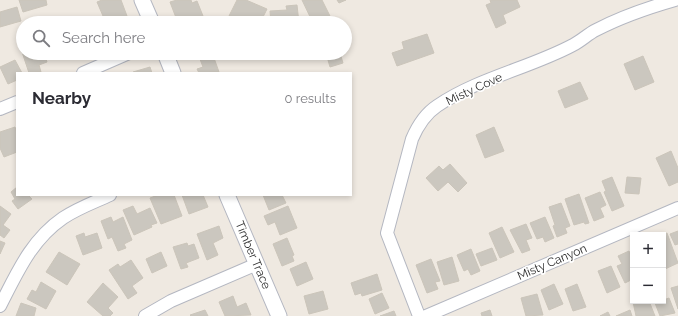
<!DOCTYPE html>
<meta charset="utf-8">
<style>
body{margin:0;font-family:Raleway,sans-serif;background:#f7f7f7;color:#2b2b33}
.controls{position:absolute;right:12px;bottom:12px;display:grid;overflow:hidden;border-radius:0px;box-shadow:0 2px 6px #0003}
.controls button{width:36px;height:36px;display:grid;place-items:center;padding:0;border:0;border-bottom:1px solid #e1e1e2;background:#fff;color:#2b2b33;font:20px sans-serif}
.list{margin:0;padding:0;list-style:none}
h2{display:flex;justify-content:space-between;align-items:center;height:52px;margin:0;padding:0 16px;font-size:17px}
h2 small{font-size:13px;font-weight:400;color:#7c7c81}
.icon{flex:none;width:22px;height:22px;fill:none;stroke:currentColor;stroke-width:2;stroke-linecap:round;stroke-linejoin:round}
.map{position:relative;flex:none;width:678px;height:316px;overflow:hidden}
.search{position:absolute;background:#fff;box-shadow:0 2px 6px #0003;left:16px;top:16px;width:336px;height:44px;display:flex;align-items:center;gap:10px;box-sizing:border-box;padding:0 14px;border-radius:22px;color:#7c7c81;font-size:15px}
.panel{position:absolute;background:#fff;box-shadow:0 2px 6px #0003;left:16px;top:72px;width:336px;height:124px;border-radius:0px}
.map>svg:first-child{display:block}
.building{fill:#cbc7bf;stroke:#cbc5ba}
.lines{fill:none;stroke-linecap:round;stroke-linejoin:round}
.minor-casing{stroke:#b4b7c1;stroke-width:14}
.tertiary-casing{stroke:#b4b7c1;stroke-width:17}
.minor{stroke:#fff;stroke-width:12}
.tertiary{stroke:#fff;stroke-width:15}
.labels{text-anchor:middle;stroke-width:3.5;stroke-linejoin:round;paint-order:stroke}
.street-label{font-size:12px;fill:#2e2e2e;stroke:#fff}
</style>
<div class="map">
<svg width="678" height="316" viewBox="0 0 678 316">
<rect width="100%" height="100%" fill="#efe9e1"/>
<path class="building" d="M19,0H46L47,5L23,12Z
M102,0H121L127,16L106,23L97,2Z
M177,0H191L192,3L197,1L203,16L184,23H178L170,2Z
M237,0H246L267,9L260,23H243L229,16Z
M302,0H322L330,16L313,23Z
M337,0H346L339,3Z
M490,0H517L520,7L503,15L506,23L496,28L486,5L491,3Z
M297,5L299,23H271L270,11L287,10L286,6Z
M17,7L21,21L0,27V12Z
M427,34L434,53L397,66L392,53L404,49L402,42Z
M23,45V53H44L47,62L39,65L41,72L29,73L20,46Z
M201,53H215L217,58H214L219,72L199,73L197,69L203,67L198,54Z
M326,53H340L343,63L330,67Z
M643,56L654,82L635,90L624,64Z
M15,60L22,73H17V80L8,84L0,67Z
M150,67L152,73H133V72Z
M580,82L588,99L565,108L558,91Z
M15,127L17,133V152L4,157L0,148V132Z
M494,127L504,151L485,158L476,135Z
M671,151L678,168V182L669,186L656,158Z
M450,164L467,183L458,192L448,182L438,191L426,178L439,166L443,170Z
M612,177L624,206L612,211L604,192L606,191L602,181Z
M627,177L641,178L639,194L625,193Z
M17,187V195H28L32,199L18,209L12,201L15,199L11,192Z
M600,192L606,205L600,208L604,217L594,221L585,198Z
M579,194L589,223L585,224L584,222L574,225L565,199Z
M158,195H174L182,216L161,224L150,198Z
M182,195H203L208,207L189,214Z
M263,195H282L286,203L269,210Z
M561,203L570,226L565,228L567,233L557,237L553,226L555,225L549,207Z
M0,206L11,214L3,225L10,230L4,238L0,235Z
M133,206L137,214L150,208L157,223L151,225L152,227L134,235L123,210Z
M288,206L297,228L280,235L275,222L268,225L264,216Z
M111,217L113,222L123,217L132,240L124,244L126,248L118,251L112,237L108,239L101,221Z
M545,217L554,238L545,242L543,237L537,239L530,223Z
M526,224L532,238L526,240L530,250L522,253L510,230Z
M219,226L223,238L213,243L218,255L207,260L197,234Z
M502,227L514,252L500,258L489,233Z
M678,231V244L675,245L670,234Z
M84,233L85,237L97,233L102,248L83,255L76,236Z
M667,233L678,263L665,269L663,265V235Z
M287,238L294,255L292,256L294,261L282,266L273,244Z
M0,241L5,243L0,254Z
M187,243L188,246L194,244L199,258L186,263L188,267L181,269L173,247Z
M492,248L497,260L481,266L476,254Z
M471,249L480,271L471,275L468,269L464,271L457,255Z
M629,251L633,260V279L625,283L617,266L622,264L618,256Z
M59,252L80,264L67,285L46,272Z
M161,252L167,266L152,273L146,259Z
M452,257L459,281L444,285L437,262Z
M431,259L440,281L435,282L438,289L427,293L416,265Z
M131,260L143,278L132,286L137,293L128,299L109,270L118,264L120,267Z
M306,262L313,279L297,286L290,269Z
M611,266L620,287L607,293L598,271Z
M377,274L382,290L362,296L361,293L355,295L351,283Z
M41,282L56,291L46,309L27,299L32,290L36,292Z
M103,283L118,297L108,308L113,313L110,316H103L87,302Z
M554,284L563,304L549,310L541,290Z
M577,284L586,307L573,311L565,289Z
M678,286V309L671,288Z
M323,291L328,309L309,314L304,296Z
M382,293L389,308L375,314L369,299Z
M537,294L543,315L526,316L521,298Z
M233,296L237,307L246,303L251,315L225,316L219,302Z
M669,298L675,313L660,316L655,303Z
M649,301L655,316H636L633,302Z
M21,303L36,308L34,316H16Z
M205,310L208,316H191L190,315Z
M490,310L492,316H482L481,313Z
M630,310L632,316H616Z
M394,311L396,316H380Z
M608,312L610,316H600Z"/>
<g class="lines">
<defs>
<path id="minor" d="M83,73L129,53
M0,109L17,102
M0,306C17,273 31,240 63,218C78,208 95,202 110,195
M145,316L171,301L257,264
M419,316L387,233L412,139C418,125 425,114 437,106C478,78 530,68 573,45C581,41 588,34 596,30C621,17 647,8 675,0
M426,316L678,208"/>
<path id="tertiary" d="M142,0L152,23
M165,53L173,73
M227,195L279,316"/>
</defs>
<use href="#minor" class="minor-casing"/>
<use href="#tertiary" class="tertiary-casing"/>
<use href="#minor" class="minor"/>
<use href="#tertiary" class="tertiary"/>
</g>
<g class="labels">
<g class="street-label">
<text transform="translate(474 89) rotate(-25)" y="4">Misty Cove</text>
<text transform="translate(253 255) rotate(67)" y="4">Timber Trace</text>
<text transform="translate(552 262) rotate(-23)" y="4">Misty Canyon</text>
</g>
</g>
</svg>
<div class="controls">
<button>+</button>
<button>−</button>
</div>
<div class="search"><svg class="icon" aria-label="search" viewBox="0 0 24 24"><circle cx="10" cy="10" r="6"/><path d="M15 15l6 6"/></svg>Search here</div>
<section class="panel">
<h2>Nearby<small>0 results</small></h2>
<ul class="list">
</ul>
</section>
</div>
